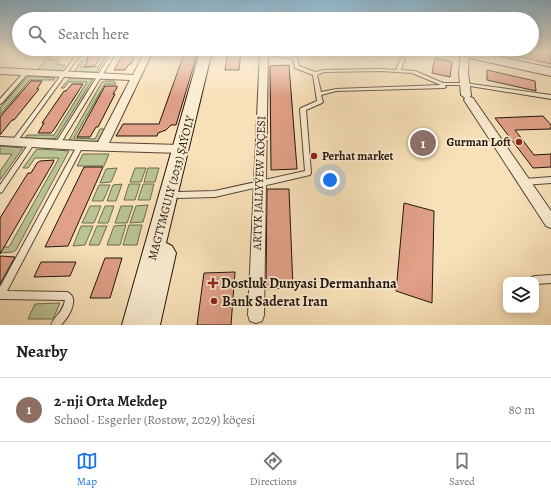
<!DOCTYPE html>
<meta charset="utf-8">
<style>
body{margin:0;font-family:Alegreya,serif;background:#f2f2f2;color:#202124}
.controls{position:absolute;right:12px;bottom:12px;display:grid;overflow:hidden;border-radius:8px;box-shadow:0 2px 10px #0003}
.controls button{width:36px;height:36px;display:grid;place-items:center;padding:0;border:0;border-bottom:1px solid #e0e0e0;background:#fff;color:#202124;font:20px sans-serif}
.you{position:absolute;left:330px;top:180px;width:14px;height:14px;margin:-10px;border:3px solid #fff;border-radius:50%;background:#1a73e8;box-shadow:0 0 0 6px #1a73e833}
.badge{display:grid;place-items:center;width:26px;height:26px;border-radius:50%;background:#1a73e8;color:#fff;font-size:13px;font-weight:700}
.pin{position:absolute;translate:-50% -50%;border:2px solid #fff;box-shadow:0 1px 4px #0006}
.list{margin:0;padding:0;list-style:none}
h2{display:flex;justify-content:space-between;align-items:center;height:52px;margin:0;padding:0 16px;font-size:17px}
h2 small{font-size:13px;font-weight:400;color:#757577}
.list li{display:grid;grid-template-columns:26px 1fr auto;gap:12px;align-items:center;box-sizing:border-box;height:64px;padding:0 16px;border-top:1px solid #e0e0e0}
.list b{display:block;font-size:15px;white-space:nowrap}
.list p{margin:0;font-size:13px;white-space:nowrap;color:#757577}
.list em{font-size:13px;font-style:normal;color:#757577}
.icon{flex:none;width:22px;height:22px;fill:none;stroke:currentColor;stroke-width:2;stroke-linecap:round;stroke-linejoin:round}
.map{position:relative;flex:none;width:551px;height:325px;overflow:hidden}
.search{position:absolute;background:#fff;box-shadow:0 2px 10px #0003;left:12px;right:12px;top:12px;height:44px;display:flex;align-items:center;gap:10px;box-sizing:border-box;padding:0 14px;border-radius:22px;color:#757577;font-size:15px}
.sheet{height:116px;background:#fff}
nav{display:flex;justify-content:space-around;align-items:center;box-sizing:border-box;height:56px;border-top:1px solid #e0e0e0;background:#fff;font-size:11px;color:#757577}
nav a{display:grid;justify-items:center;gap:2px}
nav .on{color:#1a73e8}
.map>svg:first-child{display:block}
.green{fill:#bac392;stroke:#6e6c50}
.building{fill:#e1a088;stroke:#21140d}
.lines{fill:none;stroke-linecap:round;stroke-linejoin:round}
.lane-casing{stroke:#574738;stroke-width:2}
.street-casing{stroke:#574738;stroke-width:2}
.secondary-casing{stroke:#21140d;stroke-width:2}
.lane{fill:#faecd1;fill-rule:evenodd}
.street{fill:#faecd1;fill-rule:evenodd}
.secondary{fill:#faecd1;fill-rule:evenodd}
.poi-dot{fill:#8f2418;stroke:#faecd1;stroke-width:1.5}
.labels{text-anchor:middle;stroke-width:3.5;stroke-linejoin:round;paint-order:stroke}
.poi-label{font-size:12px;font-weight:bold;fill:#21140d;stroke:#faecd1;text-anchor:end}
.street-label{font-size:12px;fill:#21140d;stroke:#faecd1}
.near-poi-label{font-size:14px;font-weight:bold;fill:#21140d;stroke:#faecd1;text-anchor:start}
</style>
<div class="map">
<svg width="551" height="325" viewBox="0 0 551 325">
<rect width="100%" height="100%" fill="#f8e1b8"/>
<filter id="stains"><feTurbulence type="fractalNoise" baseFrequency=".005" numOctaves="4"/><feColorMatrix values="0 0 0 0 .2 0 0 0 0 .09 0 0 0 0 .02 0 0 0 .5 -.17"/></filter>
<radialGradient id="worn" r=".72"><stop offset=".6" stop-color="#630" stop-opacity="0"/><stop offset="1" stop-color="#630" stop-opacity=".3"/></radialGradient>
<path class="green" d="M52,51H55L49,60H60L57,64L65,65L60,71L37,70Z
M108,51H110L97,72H74L81,61H84L80,67H98Z
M30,76L55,78L54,80H30L0,115V108L27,77Z
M70,78L93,79L56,138L52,139L25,138L27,135H54L87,82H69L64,88H61Z
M105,81H114L116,84H105L74,138L95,139L100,129H105L99,140L96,142L69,140L102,82Z
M0,146L23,148L0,180V171L12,154H0Z
M38,149L69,151L16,250L13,252L0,253V247H9L59,158H35L28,168H23L36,150Z
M83,154H109L104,166H77Z
M117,168L111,182L100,183L106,169Z
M135,168H146L141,182H130Z
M148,168H159L155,182H144Z
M122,184L116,201H107L113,185Z
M129,184H140L135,200H124Z
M143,184H154L150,200H138Z
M99,185H110L103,201H92Z
M148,205L143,222L130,223L136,206Z
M90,206H101L94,223H82Z
M105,206H114L108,223H98Z
M121,206H133L127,223H115Z
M126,225L120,245H107L114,226Z
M129,225H142L137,245H123Z
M81,226H93L85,245L73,246Z
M97,226H107L99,245H89Z
M60,303L53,319H28L35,304Z"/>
<path class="building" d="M92,51H105L95,66L84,67L88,60H86Z
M125,51H137L131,64H129L125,70H114Z
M185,51H198L176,125H171L166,130L158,133L157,136H116L123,124H159Z
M228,51H241L239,70H225Z
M513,51H551V64L512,55Z
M435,58L452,62L450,77L432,73Z
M289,65L297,169L271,170L270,66Z
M487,70L535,81L536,91L487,80Z
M31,81H42L37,89H39L14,120H12L0,135V117Z
M72,84H83L53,131L51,133H38L44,123H42L64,91H66Z
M105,86H117V88L113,94H115L98,127H96L90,137H77Z
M543,116L551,125V129L515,130L534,155L551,154V167L533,168L495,118Z
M54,160L53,163L0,254V218L28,173H31L37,163L40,161Z
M84,167H103L68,246L45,247Z
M267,189H289L293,288L266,289Z
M404,203L434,211L432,303L396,291Z
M0,256L15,257L0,284Z
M105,258H122L110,298H90Z
M41,262H76L70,276L34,277Z
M235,272L231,325H197L204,273Z"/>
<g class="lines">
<defs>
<path id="lane" d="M42,51H46L44,54H43L41,53Z
M79,51H83L16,143H12L11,142L12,141Z
M113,51H117L59,146H55L54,145L55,144Z
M262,52L297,57L299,66L315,72L324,70L381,69L396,70L401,58L403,57L405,58L401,70L415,71L443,83H464L551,95V99L464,85H445L446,87L444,88L336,91L321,95L323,102L322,103L306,110L311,173L310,175L215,197L178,198L176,197L175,195L176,193L178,192L215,191L305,171L300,109L301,108L317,101L313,75L295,68L293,59L263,54H262ZM381,71L412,73L441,85L336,89L321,92L317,75L324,72Z
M24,72H28V73L2,103L0,104V99Z
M32,141L35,143L34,144L2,192L0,193V185L30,142Z
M80,144L83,146L7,291L67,292C81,298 68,318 61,325H51C55,315 63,313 65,300L0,299V287L77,146Z
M551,177V183L524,185L522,184L521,182L522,180L524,179Z
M551,275V283L536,284V280H531L532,277L535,276Z"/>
<path id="street" d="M145,51H153L109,143L181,145L185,146L187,149L185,152L181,153L80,150L0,145V137L98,142L130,80L0,74V68L133,75Z
M260,51H268L264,315L262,321L256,323L250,321L248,315Z
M461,51H469L468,73L471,95L470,97L473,98L551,211V228L546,226L464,100L465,98L461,95L459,73Z"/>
<path id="secondary" d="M200,51H212L166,243L172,246L176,253L160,325H122Z
M450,51H474L551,68V76L456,55Z"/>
</defs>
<use href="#lane" class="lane-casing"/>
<use href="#street" class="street-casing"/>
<use href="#secondary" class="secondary-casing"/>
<use href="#lane" class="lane"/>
<use href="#street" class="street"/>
<use href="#secondary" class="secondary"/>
</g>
<linearGradient id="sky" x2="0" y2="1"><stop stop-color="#8ab8d2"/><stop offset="0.53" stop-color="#fcf2df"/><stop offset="1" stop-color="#fcf2df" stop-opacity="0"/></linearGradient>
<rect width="551" height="97" fill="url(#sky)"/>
<g class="poi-dot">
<circle cx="519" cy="142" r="4"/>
<circle cx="314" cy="156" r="4"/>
<path d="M211 277h4v4h4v4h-4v4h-4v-4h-4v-4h4z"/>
<circle cx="214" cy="301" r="4"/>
</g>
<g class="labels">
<g class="poi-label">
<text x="511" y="146">Gurman Loft</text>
<text x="322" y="160" text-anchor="start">Perhat market</text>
</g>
<g class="street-label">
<text transform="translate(259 183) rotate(-88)" y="4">ARTYK JALLYÝEW KÖÇESI</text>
<text transform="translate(171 188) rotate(-75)" y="4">MAGTYMGULY (2033) ŞAÝOLY</text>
</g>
<g class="near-poi-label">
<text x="221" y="288">Dostluk Dunyasi Dermanhana</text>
<text x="222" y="306">Bank Saderat Iran</text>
</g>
</g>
<rect width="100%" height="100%" filter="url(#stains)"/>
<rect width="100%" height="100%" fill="url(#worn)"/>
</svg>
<div class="controls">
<button><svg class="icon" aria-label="layers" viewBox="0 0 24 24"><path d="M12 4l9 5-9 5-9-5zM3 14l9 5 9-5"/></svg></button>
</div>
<div class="you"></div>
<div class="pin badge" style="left:423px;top:143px;background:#8d6e63">1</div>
<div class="search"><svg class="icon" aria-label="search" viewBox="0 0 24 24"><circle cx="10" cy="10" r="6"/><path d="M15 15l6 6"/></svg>Search here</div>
</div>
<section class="sheet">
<h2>Nearby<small></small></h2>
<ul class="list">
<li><span class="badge" style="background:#8d6e63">1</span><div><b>2-nji Orta Mekdep</b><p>School · Esgerler (Rostow, 2029) köçesi</p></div><em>80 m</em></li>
</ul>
</section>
<nav>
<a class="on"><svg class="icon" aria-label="map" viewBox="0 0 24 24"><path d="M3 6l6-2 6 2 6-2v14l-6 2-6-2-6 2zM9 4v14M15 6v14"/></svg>Map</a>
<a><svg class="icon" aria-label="directions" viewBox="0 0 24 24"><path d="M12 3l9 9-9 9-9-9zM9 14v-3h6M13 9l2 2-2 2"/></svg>Directions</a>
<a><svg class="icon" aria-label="saved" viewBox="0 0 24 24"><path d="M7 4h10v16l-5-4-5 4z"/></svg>Saved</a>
</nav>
